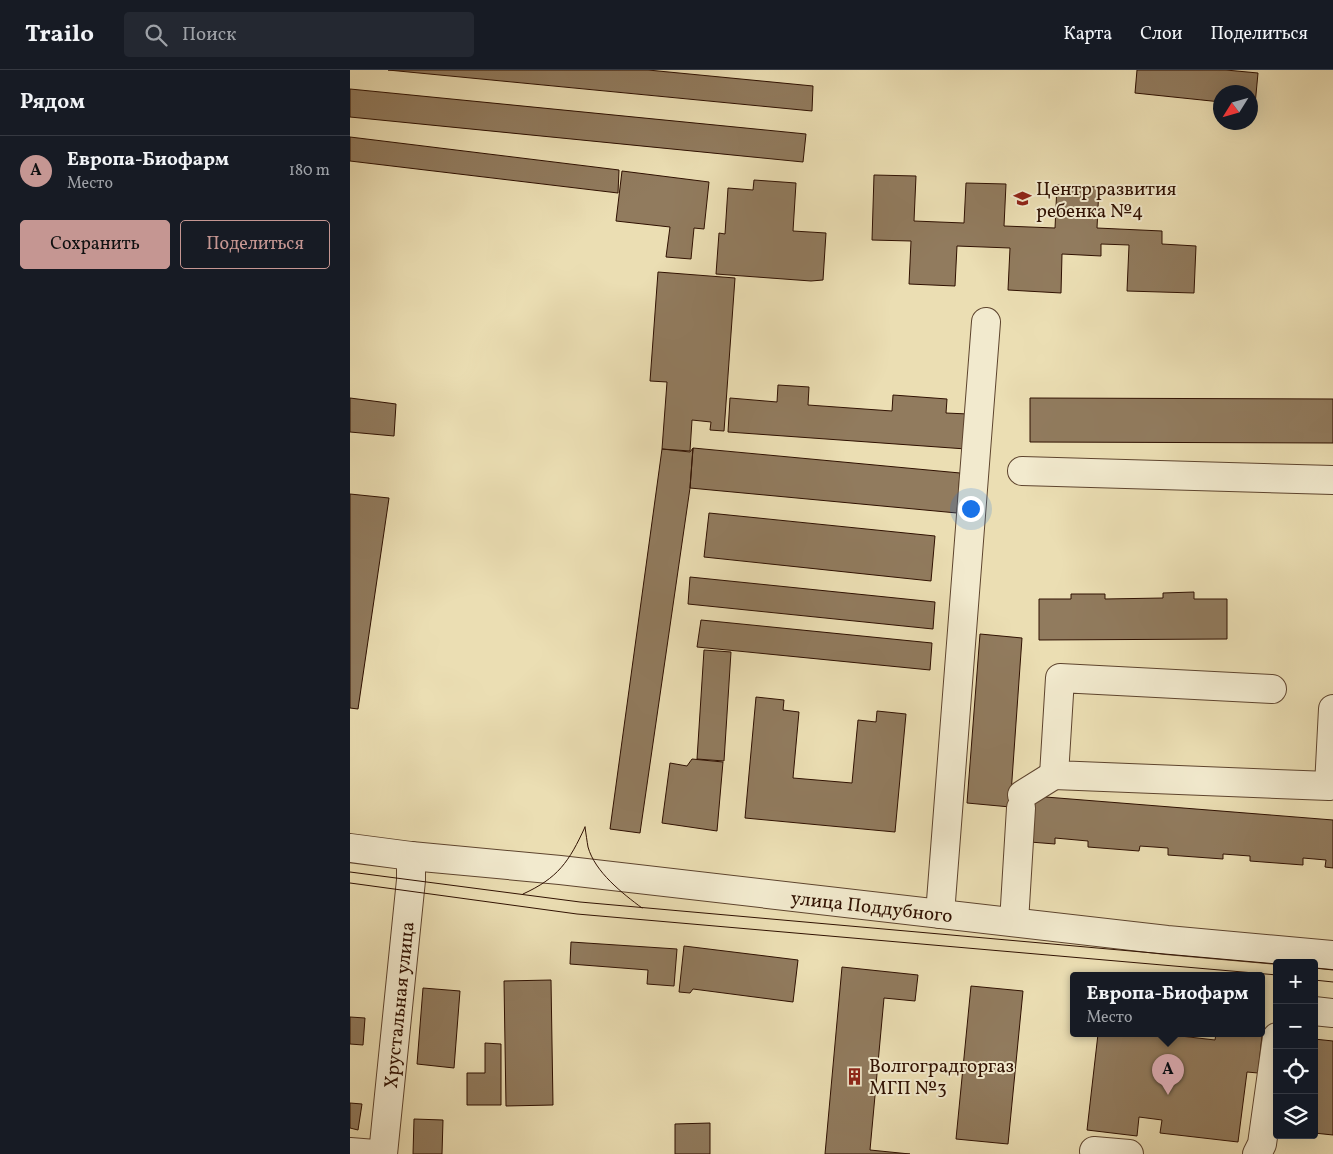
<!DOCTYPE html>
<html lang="ru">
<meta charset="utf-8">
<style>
body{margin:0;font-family:Vollkorn,serif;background:#242831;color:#f1f3f6}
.controls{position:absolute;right:15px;bottom:15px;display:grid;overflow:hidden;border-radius:5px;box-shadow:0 5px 20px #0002}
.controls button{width:45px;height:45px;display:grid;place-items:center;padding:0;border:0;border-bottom:1px solid #363941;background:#171b24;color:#f1f3f6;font:25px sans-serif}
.compass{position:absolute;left:863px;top:15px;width:45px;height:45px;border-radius:50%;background:#171b24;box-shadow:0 5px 20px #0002;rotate:233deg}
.you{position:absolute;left:620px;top:438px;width:18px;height:18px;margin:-12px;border:4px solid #fff;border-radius:50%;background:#1a73e8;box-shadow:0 0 0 8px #1a73e833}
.badge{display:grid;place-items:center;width:32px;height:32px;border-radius:50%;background:#c59692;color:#111;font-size:16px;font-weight:700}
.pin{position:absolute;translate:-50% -41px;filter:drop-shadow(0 1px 2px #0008)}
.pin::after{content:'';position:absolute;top:26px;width:18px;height:15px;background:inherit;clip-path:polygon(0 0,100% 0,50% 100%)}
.popup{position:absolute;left:720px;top:902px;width:195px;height:65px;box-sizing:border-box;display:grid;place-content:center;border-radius:5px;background:#171b24;filter:drop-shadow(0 1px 4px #0005);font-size:16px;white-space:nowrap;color:#9ea1a6}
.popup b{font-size:19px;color:#f1f3f6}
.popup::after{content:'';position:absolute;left:50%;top:100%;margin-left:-10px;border:10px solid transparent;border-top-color:#171b24}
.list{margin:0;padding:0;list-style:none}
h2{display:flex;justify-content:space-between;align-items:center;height:65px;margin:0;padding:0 20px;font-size:21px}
h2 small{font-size:16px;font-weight:400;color:#9ea1a6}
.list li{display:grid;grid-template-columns:32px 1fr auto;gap:15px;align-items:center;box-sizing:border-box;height:70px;padding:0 20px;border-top:1px solid #363941}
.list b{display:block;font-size:19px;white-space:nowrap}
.list p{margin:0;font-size:16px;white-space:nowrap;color:#9ea1a6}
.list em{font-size:16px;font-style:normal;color:#9ea1a6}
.actions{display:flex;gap:10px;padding:15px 20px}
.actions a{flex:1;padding:11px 0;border:1px solid #c59692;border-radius:5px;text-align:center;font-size:18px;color:#c59692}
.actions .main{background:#c59692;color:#111}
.icon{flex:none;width:28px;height:28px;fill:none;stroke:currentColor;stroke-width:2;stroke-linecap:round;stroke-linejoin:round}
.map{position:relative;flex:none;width:983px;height:1084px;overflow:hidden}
header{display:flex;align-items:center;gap:30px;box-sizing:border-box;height:70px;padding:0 25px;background:#171b24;border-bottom:1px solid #363941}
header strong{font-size:24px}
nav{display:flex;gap:28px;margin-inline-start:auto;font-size:18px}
.search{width:350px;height:45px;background:#242831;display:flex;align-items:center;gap:12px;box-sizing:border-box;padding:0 18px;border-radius:5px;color:#9ea1a6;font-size:19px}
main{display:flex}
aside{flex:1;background:#171b24}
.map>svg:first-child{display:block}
.building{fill:#917b5e;stroke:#2f1001}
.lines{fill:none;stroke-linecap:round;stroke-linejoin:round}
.minor-casing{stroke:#5e442e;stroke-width:30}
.minor{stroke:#f2eace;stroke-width:28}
.tram{stroke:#2f1001;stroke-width:1}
.labels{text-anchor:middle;stroke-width:4;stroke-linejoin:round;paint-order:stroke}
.poi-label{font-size:19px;fill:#2f1001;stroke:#f2eace;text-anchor:start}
.street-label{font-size:19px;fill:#2f1001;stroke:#f2eace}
</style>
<header>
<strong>Trailo</strong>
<div class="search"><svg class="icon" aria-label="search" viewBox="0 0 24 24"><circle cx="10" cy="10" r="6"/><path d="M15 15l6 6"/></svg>Поиск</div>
<nav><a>Карта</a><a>Слои</a><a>Поделиться</a></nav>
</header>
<main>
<aside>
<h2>Рядом<small></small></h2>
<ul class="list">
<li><span class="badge">A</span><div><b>Европа-Биофарм</b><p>Место</p></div><em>180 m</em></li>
</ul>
<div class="actions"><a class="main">Сохранить</a><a>Поделиться</a></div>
</aside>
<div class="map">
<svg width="983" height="1084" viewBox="0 0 983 1084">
<rect width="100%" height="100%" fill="#ebdeb3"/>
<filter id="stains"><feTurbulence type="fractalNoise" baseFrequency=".004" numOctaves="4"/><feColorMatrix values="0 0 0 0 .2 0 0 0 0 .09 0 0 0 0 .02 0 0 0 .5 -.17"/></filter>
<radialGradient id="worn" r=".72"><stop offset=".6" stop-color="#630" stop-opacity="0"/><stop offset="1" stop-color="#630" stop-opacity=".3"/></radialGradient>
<path class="building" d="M38,0H298L463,16L462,41Z
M787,0H876L908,3L905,35H901V22H871V32L785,23Z
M0,19L456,64L453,92L0,47Z
M0,67L269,100L268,123L0,91Z
M272,101L359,112L354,159L344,158L341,189L316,187L320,157L266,151Z
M524,105L566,106L564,151L614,153L616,113L656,114L654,156L705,158L707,115L749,117L747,158L812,161V174L846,176L844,223L777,221L779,175L751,174V186L712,184L711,223L658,220L660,178L607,176L605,216L559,214L561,171L522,170Z
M404,110L446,113L443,161L476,163L473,210L461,211L366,204L369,163L375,164L378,118L403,120Z
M308,202L385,208L374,361L360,360L361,352L342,350L340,381L312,379L317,312L300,311Z
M428,315L459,317L458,335L542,341L543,325L597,329L596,343L618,344L616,379L378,362L380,328L427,332Z
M0,328L46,334L44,366L0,362Z
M680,328L983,329V373L680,372Z
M343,378L610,403L607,443L340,418Z
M343,378L340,418L290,763L260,759L312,379L340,382Z
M0,424L39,428L8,639L0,638Z
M359,443L585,466L581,511L354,487Z
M340,507L585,532L583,559L338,534Z
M844,522V529H877V569L689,570V529H721V524H755V529L813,528V523Z
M351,550L582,573L580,600L347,577Z
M630,564L672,568L661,724L682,739L617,733Z
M354,580L381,582L374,691L347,689Z
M406,627L434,630L433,640L449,642L443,708L502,713L508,650L526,652L527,641L556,644L545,762L395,748Z
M342,689L373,692L367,761L312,753L320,693L337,696Z
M683,726L983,750V798L975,797L976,790L953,788V795L900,791V786L873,784V789L818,785V778L790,776L789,781L738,777V771L705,768V774L680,772Z
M221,872L327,879L324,916L297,914L298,900L220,894Z
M334,876L448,890L443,932L343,919L340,923L329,922Z
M492,897L568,905L565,931L534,928L520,1080L560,1084H475Z
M201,910L203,1035L156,1036L154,911Z
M621,916L673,921L658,1074L606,1069Z
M73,918L110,921L104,998L67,994Z
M0,947L15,948L13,975L0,974Z
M748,964H813L865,970L866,964H891L912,966L908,1003L897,1002L888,1072L810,1063L812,1050L789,1047L787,1066L737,1060Z
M964,969L983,971V1065L964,1063Z
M135,973L151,974V1035H117V1003H135Z
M0,1033L12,1034L8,1060L0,1058Z
M64,1049L93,1050L92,1084H63Z
M360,1053V1084H325V1054Z"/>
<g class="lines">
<defs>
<g id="minor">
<path d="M672,401L983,410"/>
<path d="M922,619L710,608L704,705L979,716L983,639"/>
<path d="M672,725L704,705"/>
<path id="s1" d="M0,778L61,786L210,800L817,870L983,885"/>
<path d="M590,844L636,252"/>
<path d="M664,852L671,738"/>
<path d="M964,941L983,943"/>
<path d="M744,1081L779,1084"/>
<path d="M0,1082L25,1084"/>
<path id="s2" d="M33,1084L61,810V786"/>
<path d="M907,1084L912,1074L927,967"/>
</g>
</defs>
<use href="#minor" class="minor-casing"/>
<use href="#minor" class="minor"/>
<path class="tram" d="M235,757C236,764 237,771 238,777C245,802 272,823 292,838
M0,802L230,832L927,894
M0,813L227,844L927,905
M173,824C208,808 219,792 235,757
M964,898L983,900
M964,910L983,912"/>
</g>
<defs>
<symbol id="school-bare" viewBox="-9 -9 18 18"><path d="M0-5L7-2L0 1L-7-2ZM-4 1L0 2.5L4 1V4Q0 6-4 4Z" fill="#8f2418" stroke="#f2eace" stroke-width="2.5" paint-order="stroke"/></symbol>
<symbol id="building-bare" viewBox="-9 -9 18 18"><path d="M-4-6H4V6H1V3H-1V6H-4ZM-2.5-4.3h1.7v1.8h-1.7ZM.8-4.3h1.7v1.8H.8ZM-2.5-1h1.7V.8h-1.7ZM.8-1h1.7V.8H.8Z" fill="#8f2418" stroke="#f2eace" stroke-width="2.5" paint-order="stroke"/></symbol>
</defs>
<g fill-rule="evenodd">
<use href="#school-bare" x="660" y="116" width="25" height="25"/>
<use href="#building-bare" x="492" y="994" width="25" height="25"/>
</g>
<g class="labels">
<g class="poi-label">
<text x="686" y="125">Центр развития<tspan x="686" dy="22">ребенка №4</tspan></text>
<text x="519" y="1002">Волгоградгоргаз<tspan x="519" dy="22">МГП №3</tspan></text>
</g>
<g class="street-label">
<text dy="7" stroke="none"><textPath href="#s1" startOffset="525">улица Поддубного</textPath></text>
<text dy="7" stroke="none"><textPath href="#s2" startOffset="150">Хрустальная улица</textPath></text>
</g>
</g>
<rect width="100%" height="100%" filter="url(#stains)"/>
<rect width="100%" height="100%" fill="url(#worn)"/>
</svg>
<div class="controls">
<button>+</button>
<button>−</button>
<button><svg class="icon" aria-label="locate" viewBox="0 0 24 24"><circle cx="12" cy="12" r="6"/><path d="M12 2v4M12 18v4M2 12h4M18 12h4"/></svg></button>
<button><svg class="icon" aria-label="layers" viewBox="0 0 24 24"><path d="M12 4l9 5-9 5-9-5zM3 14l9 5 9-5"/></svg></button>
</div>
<svg class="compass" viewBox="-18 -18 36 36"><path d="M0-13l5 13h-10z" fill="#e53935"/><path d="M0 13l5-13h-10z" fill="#9ea1a6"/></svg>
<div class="you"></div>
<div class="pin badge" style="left:818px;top:1025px">A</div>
<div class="popup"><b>Европа-Биофарм</b>Место</div>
</div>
</main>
